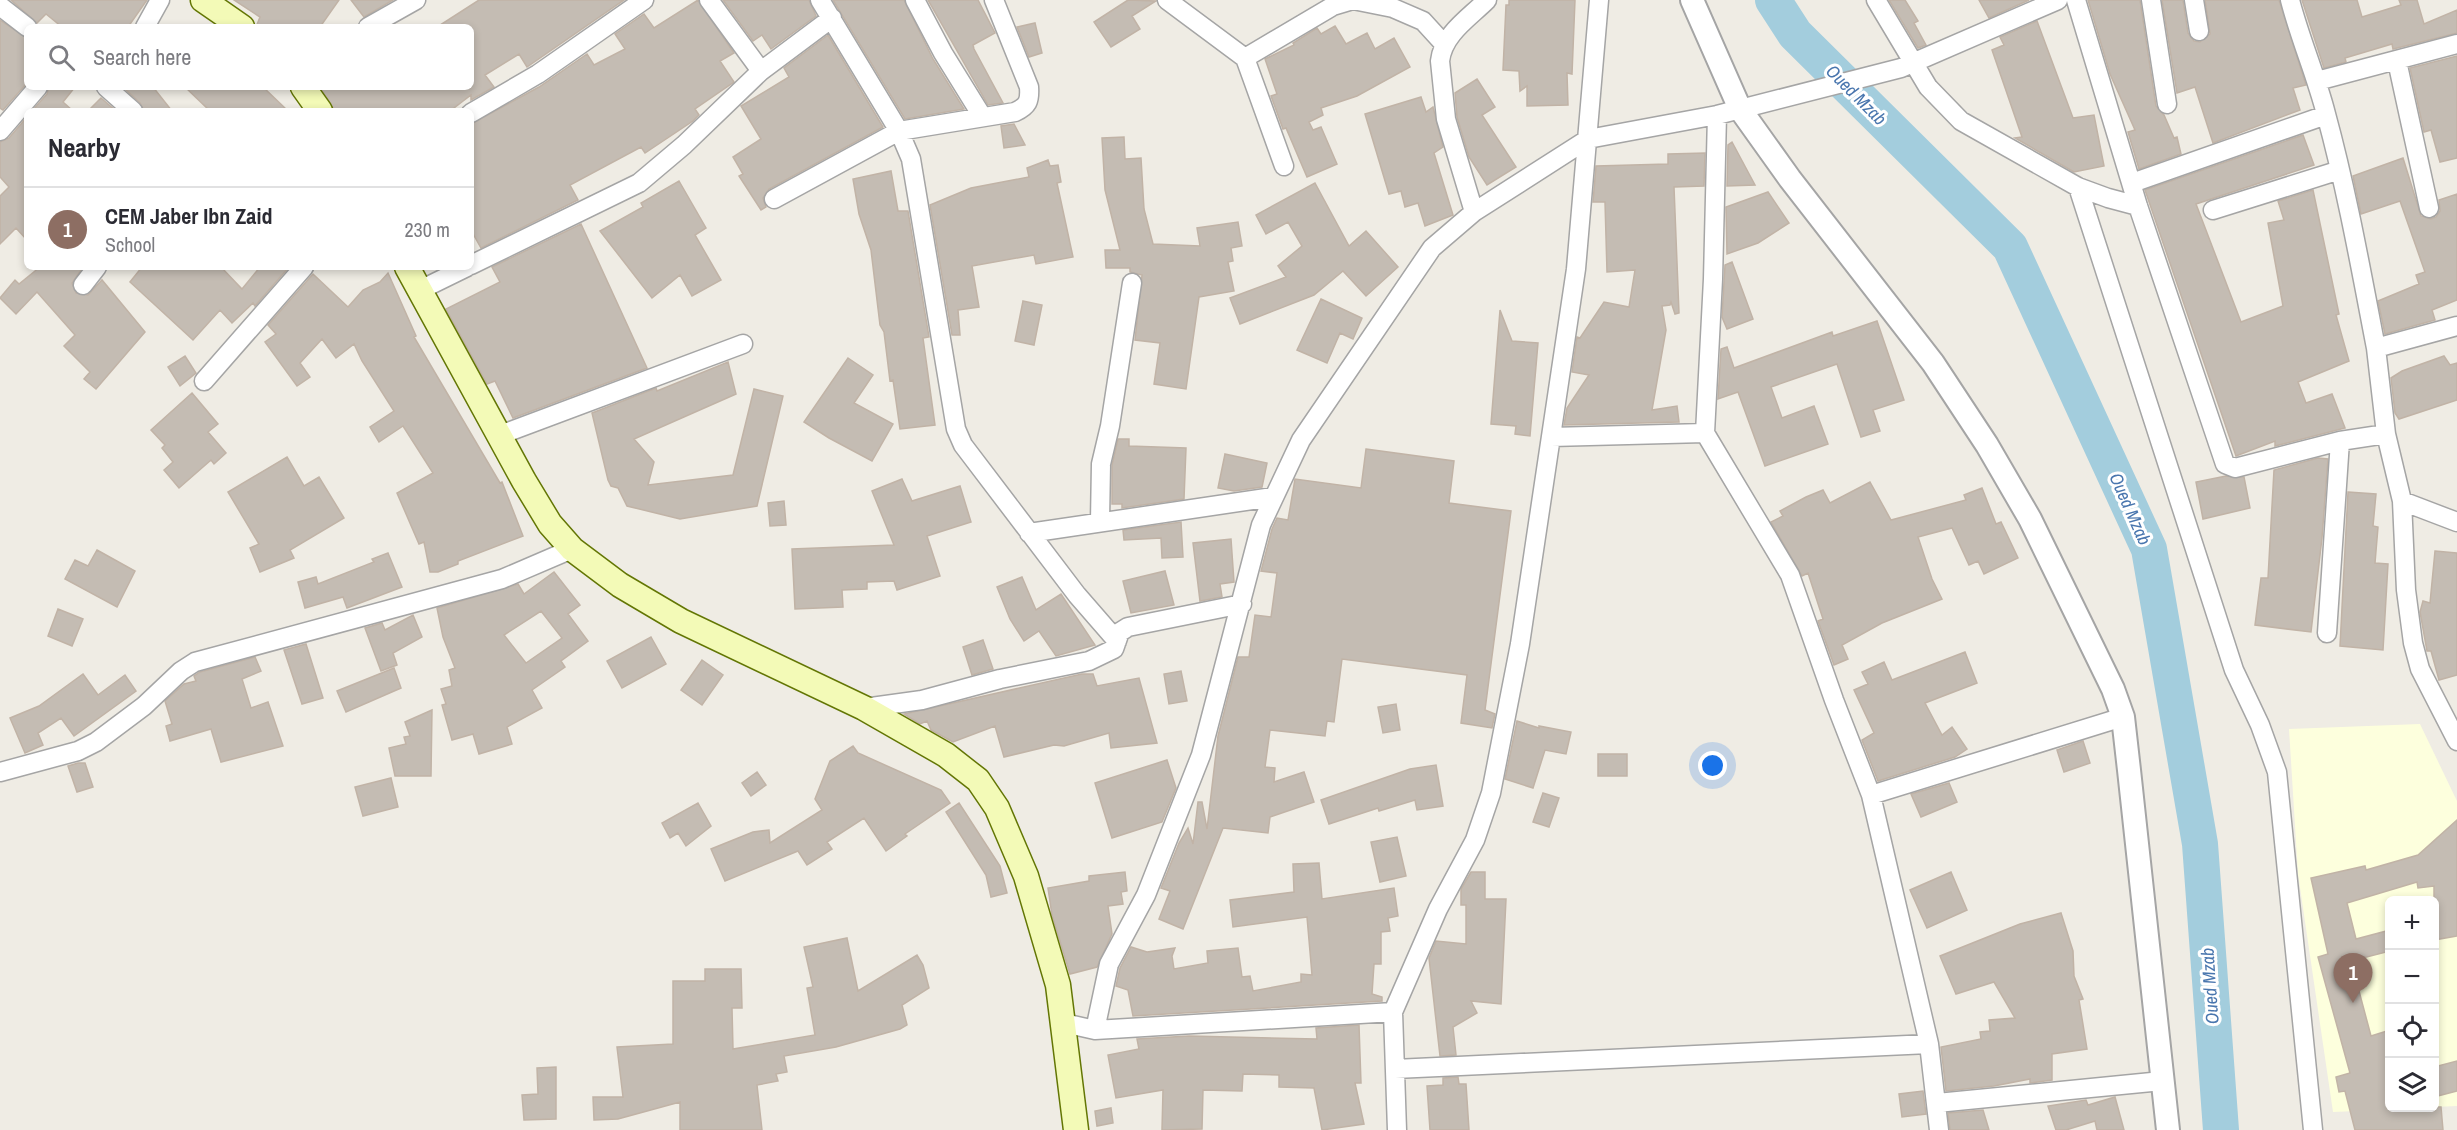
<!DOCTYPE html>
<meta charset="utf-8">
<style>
body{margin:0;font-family:"Archivo Narrow",sans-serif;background:#f7f7f7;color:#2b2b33}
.controls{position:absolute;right:18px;bottom:18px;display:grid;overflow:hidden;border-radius:9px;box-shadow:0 3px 9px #0003}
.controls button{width:54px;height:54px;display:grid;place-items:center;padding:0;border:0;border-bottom:2px solid #e1e1e2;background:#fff;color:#2b2b33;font:30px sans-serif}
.you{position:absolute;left:1713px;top:766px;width:21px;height:21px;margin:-15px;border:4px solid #fff;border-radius:50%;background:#1a73e8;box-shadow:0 0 0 9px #1a73e833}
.badge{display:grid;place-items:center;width:39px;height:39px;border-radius:50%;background:#cc0c00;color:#fff;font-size:20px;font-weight:700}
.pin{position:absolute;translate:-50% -50px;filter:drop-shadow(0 2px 3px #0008)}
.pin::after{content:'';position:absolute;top:32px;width:21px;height:18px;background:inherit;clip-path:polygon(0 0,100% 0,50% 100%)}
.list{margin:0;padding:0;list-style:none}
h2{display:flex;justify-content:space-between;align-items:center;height:78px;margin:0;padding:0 24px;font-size:26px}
h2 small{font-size:20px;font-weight:400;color:#7c7c81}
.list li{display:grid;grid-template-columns:39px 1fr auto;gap:18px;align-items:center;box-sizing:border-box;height:84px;padding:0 24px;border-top:2px solid #e1e1e2}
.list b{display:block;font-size:22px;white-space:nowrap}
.list p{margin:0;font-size:20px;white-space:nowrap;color:#7c7c81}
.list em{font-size:20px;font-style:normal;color:#7c7c81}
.icon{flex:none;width:33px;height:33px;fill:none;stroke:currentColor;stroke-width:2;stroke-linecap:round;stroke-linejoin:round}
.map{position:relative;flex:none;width:2457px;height:1130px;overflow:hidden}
.search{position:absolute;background:#fff;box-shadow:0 3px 9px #0003;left:24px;top:24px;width:450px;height:66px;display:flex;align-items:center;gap:15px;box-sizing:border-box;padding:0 21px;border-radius:9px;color:#7c7c81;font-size:22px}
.panel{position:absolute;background:#fff;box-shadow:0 3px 9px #0003;left:24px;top:108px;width:450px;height:162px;border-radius:9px}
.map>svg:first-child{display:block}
.education{fill:#fdffdd}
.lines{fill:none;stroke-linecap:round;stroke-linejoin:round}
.river{stroke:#a3cddd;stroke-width:36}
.building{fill:#c4bcb3;stroke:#c1b3a6;stroke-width:1.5;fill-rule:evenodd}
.minor-casing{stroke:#a5a5a5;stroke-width:21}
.tertiary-casing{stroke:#a5a5a5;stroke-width:26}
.secondary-casing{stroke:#637604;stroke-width:27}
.minor{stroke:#fff;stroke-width:18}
.tertiary{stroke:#fff;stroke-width:22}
.secondary{stroke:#f3fab7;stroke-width:24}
.labels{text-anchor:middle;stroke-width:6;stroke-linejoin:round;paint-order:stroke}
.water-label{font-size:18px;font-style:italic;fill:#4976ae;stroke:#fff}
</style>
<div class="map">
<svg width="2457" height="1130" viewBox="0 0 2457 1130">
<rect width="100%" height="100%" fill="#efece4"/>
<path class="education" d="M2420,724L2457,801V1106L2435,1107L2434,900H2390V1108H2430L2333,1112L2298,874L2289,729Z"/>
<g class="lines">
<path class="river" d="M1773,0L1795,34L2010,247L2149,549L2200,844L2221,1130"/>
</g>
<path class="building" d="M11,0H147L128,27H62L46,14L37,23Z
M234,0H339L320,27H256L260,17Z
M351,0H393L364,17Z
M479,0H624L527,67L519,54L485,75L494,87L471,100V95L450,111H335L320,87H471V27H437Z
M698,0L734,53L720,61L734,82L695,109L699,115L693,121L645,153L641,147L570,185L578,200L481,248L471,230V124L539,87L587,54L594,65L625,49L615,34L644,14L654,28Z
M723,0H809L816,16L771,49L762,35L753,41Z
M833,0H904L933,59L964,109L905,119Z
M928,0H978L995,33L973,45L974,49L1003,103L988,105Z
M1128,0L1156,1L1132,16L1140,29L1111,47L1094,22Z
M1509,0H1575L1572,74L1567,73L1568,105L1527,106V86L1520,91L1519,71L1503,70L1506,5H1509Z
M1889,0H1905L1918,21L1914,23L1926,45L1918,48Z
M1979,0H2029L1989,18Z
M2088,0H2140L2156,106L2164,115L2174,138L2177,137L2181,154L2139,169L2128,132L2135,130L2110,74Z
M2162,0H2183L2188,33L2194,41L2200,42L2210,34L2205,0H2279L2306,85L2293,88L2300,110L2213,143L2195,87L2177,93Z
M2302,0H2357L2362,17L2401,5L2399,0H2417L2424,24L2457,10V33L2393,49L2392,44L2345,58L2346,62L2324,68Z
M0,20L27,38V83L3,110L0,108Z
M2037,21L2073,118L2094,115L2104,166L2074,172L2015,138L2022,137L1992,50L2004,45L2000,37Z
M1035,23L1042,53L1029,57L1017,27Z
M1335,26L1346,44L1367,33L1375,49L1394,38L1410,67L1357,96L1321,108L1323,115L1309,122L1313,130L1321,127L1337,164L1307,177L1286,128L1283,129L1271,96L1277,94L1265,59L1294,45L1293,43L1317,28L1321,34Z
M828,35L883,127L769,189L763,198L766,207L761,210L739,176L743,174L733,157L761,139L741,106L789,77L784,68Z
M2457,56V158L2440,162L2431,130L2424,132L2410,68Z
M1477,79L1495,107L1482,115L1516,167L1487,185L1469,157L1457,117L1455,93Z
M49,87H75L63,102L73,111H32L47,94Z
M123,87H153L172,111H144L140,103Z
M185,87H263L288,111H210Z
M1421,97L1426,112L1433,107L1443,147L1434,153L1453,215L1425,226L1418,203L1405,207L1401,191L1389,194L1365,114Z
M101,98L116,111H88Z
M27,117V240L16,228L0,244V196L9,187L0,177V142L9,138Z
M1014,124L1025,145L1004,148L1001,126Z
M2303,135L2314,165L2196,204L2241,322L2283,306L2268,223L2284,220L2278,201L2313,190L2339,314L2336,315L2349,361L2298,382L2306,403L2332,394L2345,428L2275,446V441L2236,456L2145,190Z
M1124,137L1125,159L1141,158L1144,209L1153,244L1200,246L1197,228L1238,222L1242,246L1231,248L1233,261L1228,262L1234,291L1199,297L1186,389L1154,384L1160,343L1135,340L1142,275L1130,272V268H1106L1105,250H1120L1105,190L1102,138Z
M1732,142L1755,185L1727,186L1728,145Z
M1705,153L1704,186L1674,187L1679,313L1675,314L1671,302L1670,305L1662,306L1666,330L1652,410L1677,406L1679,422L1564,425L1567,408L1589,375L1572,372L1577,337L1580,338L1604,302L1629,307L1635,270L1607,272L1605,202H1593L1596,166L1668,164V154Z
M2403,158L2421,216L2431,219L2436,217L2440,211L2439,200L2457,194V300L2432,310L2435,320L2385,334L2378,301L2419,284L2416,275L2425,272L2400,201L2361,214L2353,176Z
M1048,160L1050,166L1058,165L1061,182L1057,183L1073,257L1036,264L1034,255L972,266L979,307L958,310L960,335H952L930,205L971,188L1029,177L1027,168Z
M891,171L898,211H908L929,337L923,338L935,425L900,429L893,380L890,381L884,332L880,325L871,250L859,214L853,179Z
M679,181L706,228L695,235L721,280L692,296L680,275L652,298L600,231L643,207L641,203Z
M1315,183L1349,246L1366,231L1398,267L1366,296L1343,271L1314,295L1240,324L1230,298L1286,277L1278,266L1302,246L1288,222L1266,234L1256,215Z
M1768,192L1789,223L1758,243L1727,254L1726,207Z
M581,224L647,368L513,418L495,381L487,384L446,309L500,282L492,267Z
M1732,262L1753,319L1727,329L1722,317L1725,265Z
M40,267H83L72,283L76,293L88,295L102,280L145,332L96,389L84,379L90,372L64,346L75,335L37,292L16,314L0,298L15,280L19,284Z
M142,267H221L242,289L260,267H289L255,306L253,303L232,323L220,310L193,340L130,282Z
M388,273L416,336L414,337L500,483L502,482L523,536L458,561V564L438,572H430L424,542L419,544L397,493L433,473L403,426L379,442L370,427L394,411L362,361L354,344L336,358L322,339L300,363L310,377L297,386L265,342L276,334L268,325L313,274L348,307L363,290L380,282Z
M1321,299L1362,318L1353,339L1340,333L1327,363L1297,350Z
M1023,301L1042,305L1034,345L1015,341Z
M1500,310L1512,341L1538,343L1530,436L1515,434L1516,426L1491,424Z
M1877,321L1904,400L1873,410L1880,431L1861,437L1837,364L1771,387L1782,418L1814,406L1828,444L1765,466L1738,392L1718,399L1721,349L1727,347L1734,368L1832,332L1833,336Z
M185,356L196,373L180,386L168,367Z
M2444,356L2450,365L2457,363V400L2399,419L2395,413L2391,378L2402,371Z
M848,358L873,375L854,403L893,424L872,461L829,438L804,422Z
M728,362L736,394L634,439L654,462L648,485L733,475L754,389L783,396L757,506L680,519L627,506L618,488L611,486L608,480L592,413L656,388L657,391Z
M192,393L218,424L208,432L226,453L214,464L211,460L179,488L164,470L173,462L162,448L165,445L151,430Z
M1118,439H1129V446L1186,448L1184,499L1122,508V504H1112V465Z
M1366,449L1454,461L1449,503L1511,511L1485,710L1495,714L1492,728L1461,723L1467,675L1342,659L1334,722L1327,721L1325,736L1270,730L1265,767L1275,768L1274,782L1304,772L1314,802L1270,817L1268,833L1223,828L1183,929L1159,919L1170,891L1161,888L1179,843L1188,828L1193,844L1198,802H1202L1207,829L1218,736L1238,657H1249L1255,615L1271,617L1277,573L1261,571L1272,529L1277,518L1288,520L1295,479L1361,488Z
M1225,454L1267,463L1262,487L1234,491L1218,488Z
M287,457L304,486L319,477L344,518L290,550L294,558L260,572L250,548L259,544L228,492Z
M2318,458L2328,459L2322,538L2311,632L2255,625L2261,578H2268L2274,470Z
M2226,476L2244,477L2250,508L2203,519L2196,482Z
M902,479L912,501L960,486L971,522L927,536L940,576L897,590L894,581L867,582V589L842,590L843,607L795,609L792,549L894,545L872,491Z
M1870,482L1891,520L1966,500L1964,495L1982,488L1996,524L2001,522L2018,558L1984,574L1978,561L1969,565L1952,528L1918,537L1932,579L1942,599L1882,623L1842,645L1848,659L1834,665L1818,621L1823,619L1808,573L1802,576L1771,522L1783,516L1780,511L1806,497L1823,490L1830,503Z
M2348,492L2376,494L2373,526L2378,527L2375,563L2388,564L2383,650L2340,646Z
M784,501L786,525L770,526L768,503Z
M1181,522L1183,557L1162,558L1161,538L1124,540L1123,530Z
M1231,539L1234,582L1220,584L1222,597L1200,601L1193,543Z
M97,550L135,571L117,607L65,579L75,560L88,566Z
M2435,551L2457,553V675L2439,680L2431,651H2427L2420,612L2423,601L2430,603Z
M388,553L402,587L347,608L343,597L305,608L298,582L316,577L318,584L374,562L372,559Z
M1165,571L1174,605L1131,613L1123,581Z
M554,572L580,605L568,614L588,641L561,661L565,667L532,690L542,708L507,727L512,744L479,754L473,734L452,740L442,705L446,704L441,689L452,686L449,670L455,668L443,637L437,608L518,584L524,594ZM541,611L562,638L526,663L504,635Z
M1022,577L1036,610L1061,594L1095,645L1056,656L1039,631L1024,641L1010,619L997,587Z
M58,609L83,619L72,646L48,636Z
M413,615L422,637L393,653L397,665L381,671L365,628L382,623L385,630Z
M651,637L666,664L622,688L607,661Z
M983,640L993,669L972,675L963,647Z
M306,644L323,698L302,704L284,650Z
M1965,652L1977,683L1925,703L1942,735L1952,727L1967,749L1955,757L1878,781L1862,740L1874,733L1854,690L1868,684L1862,672L1884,662L1892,680Z
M255,657L261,671L242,679L251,708L268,702L283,746L221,762L211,729L170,741L166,726L172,724L165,701L184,684L196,681L194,676L200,672Z
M702,660L723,675L702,705L681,690Z
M394,668L401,688L346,712L337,691Z
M1181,671L1187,701L1169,704L1164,674Z
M83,674L98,695L125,675L136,691L74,736L61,718L38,733L43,745L25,753L10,718L39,706Z
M1082,674H1093L1097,686L1139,678L1157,743L1111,748L1109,733L1064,746L1054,745L1004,757L995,726L953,742L931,730L927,721L920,724L904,714Z
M1396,704L1400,730L1383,733L1378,707Z
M432,710L431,776H395L389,748L406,744L404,737L410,736L405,722Z
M1517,721L1539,728V726L1571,732L1566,754L1545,750L1533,788L1505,779Z
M2083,741L2090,763L2064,772L2057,750Z
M853,746L858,753L941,790L950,803L905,834L907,836L886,851L864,818L827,842L832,849L807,865L798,851L725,881L711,849L753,832L769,830L770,843L822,810L815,799L830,761Z
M1598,754H1627V776H1598Z
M1167,760L1176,788L1162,822L1112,838L1095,783Z
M78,763H85L93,787L77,792L68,766Z
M1436,765L1443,806L1417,810L1415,800L1379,811L1378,808L1329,824L1321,800L1410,769Z
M757,772L766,785L751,796L742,783Z
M391,778L398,807L363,816L355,787Z
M1949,783L1957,802L1921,817L1911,794Z
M1543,793L1559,798L1549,827L1533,822Z
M698,803L711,826L686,846L678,833L670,838L662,823Z
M959,803L1000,866L1007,893L991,897L986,875L946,812Z
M2457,820V936L2434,940V886L2418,888L2417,882L2347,903L2356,939L2390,930V951L2351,961L2371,1036L2390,1030V1107H2441L2443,1130H2355L2345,1091L2339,1092L2336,1077L2350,1073L2318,957L2328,954L2311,878L2365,866L2366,870L2418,855Z
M1397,837L1406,876L1380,882L1371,842Z
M1319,863L1322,899L1394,888L1398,916L1388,918L1390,931L1381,932V964H1374L1372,994L1382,997V1001L1133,1016L1128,990L1116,986L1120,968L1131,947L1147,952L1175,948L1172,956L1174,969L1208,963L1207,951L1238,948L1242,977L1250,976L1253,991L1301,982V974L1312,975L1307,917L1233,927L1230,900L1294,892L1293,864Z
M1125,872L1127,891L1121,892L1123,904L1108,906L1112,934L1097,967L1070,974L1052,915L1048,888L1089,881V876Z
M1471,872H1485V899H1506L1501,1004L1471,1001L1477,1013L1453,1027L1456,1055L1440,1056L1429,958L1436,941L1466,944V905H1461V889Z
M1951,872L1967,910L1927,928L1910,890Z
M2061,913L2073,951L2074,976L2083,999L2079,1000L2087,1049L2052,1054V1080L2030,1083V1079L1994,1086L1946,1091L1941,1047L1981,1039L1980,1032L1990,1031L1989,1020L2015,1018L1994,982L1956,994L1940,956L2020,924Z
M847,938L858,991L917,955L923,965L929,988L902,1005L907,1025L900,1029L836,1047L784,1056L787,1072L776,1074L778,1081L757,1085L762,1130H680V1102L618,1119L594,1120L593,1097H623L617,1047L673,1044V981H705V969H741L742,1008H732L733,1049L815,1035L807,988L813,987L804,947Z
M1359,1025L1361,1083H1355L1364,1124L1322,1130L1314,1088L1279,1087V1075L1243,1074L1242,1091L1203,1090L1202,1129L1162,1130L1163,1090L1116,1098L1108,1055L1139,1049L1137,1039L1189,1036L1317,1039L1316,1028Z
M2457,1061V1091L2434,1097V1067Z
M556,1067V1119L524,1120L522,1095L538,1094L537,1068Z
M1458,1077L1459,1084H1466L1469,1130H1430L1427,1086L1443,1085V1078Z
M1923,1091L1926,1114L1902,1117L1899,1094Z
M2115,1097L2124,1130H2097L2095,1121L2066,1130H2056L2048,1106L2086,1100L2088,1105Z
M1111,1108L1113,1123L1097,1126L1095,1111Z
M1983,1110L1989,1130H1950L1948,1113Z"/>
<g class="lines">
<defs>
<path id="minor" d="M709,0L761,71
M820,0L899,131L911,159L956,429L963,445L1077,595L1117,641
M915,0L943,53L982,116
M1167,0L1245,58L1284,166
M1876,0L1928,87L1961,121L2078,187L2108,198L2138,206
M2076,0L2138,206L2225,464L2235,468L2340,441L2386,434
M2151,0L2167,104
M2194,0L2199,31
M2290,0C2300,39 2316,75 2326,114C2347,191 2361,270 2376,348
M0,6L27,27
M145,27L160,0
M368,27L416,0
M1245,58L1333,6L1353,0L1393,8L1423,21L1444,44
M2397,61L2429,208
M2317,81L2457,44
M106,87L133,111
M471,113L538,74L644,0
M1717,115L1713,279L1705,433L1790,575L1834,700L1871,795L1929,1044L1939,1130
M0,131L38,87
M2132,183L2326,115
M2078,187L2234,670L2260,725L2277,772L2313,1130
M774,199L899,131L1015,112C1028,106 1030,101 1029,87L994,0
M2213,210L2340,170
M1474,212L1446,119L1440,61C1443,34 1469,18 1487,0
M471,265L639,183L684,145L761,71L832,18
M83,285L97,267
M418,291L467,267
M2457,326L2376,348L2386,434L2402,501L2406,590L2413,643L2420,669L2457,741
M204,381L304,267
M500,435L743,344
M1551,437L1705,433
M2402,501L2457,522
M1100,521L1101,464L1110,426L1132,283
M1029,533L1273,497
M2327,633L2340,441
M864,708L922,700L1000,679L1089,661L1114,649L1120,632L1128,627L1242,604
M0,772L78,751L96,742L144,706L181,671L195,662L502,579L572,549
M1871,795L2123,717
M1064,1023L1095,1030L1393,1012
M1095,1030L1109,964L1146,895L1201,755L1261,525L1301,440L1432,248L1474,212L1588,139L1717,115L1901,68L2058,0
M1395,1069L1929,1044
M1937,1103L2162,1081
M1397,1130L1393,1012L1438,909L1475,840L1491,793L1520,644L1576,269L1599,0"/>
<path id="tertiary" d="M1692,0L1740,109L1790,179L1933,363L1987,445L2030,519L2113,689L2123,717L2129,770L2168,1130"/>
<path id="secondary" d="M203,0L242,27
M303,87L320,111
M407,267L524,481L550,524L572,549L620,585L681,621L864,708L946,755L978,780L997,808L1026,876L1058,985L1076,1130"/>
</defs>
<use href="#minor" class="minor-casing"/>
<use href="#tertiary" class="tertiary-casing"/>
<use href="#secondary" class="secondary-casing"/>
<use href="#minor" class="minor"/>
<use href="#tertiary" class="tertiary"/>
<use href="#secondary" class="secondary"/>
</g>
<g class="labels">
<g class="water-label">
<text transform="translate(1856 95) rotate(45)" y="6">Oued Mzab</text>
<text transform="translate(2130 509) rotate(66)" y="6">Oued Mzab</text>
<text transform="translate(2210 986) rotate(-94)" y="6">Oued Mzab</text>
</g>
</g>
</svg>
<div class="controls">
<button>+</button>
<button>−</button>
<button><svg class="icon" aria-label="locate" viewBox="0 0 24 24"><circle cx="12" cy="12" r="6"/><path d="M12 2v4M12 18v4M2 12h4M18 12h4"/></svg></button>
<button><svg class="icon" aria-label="layers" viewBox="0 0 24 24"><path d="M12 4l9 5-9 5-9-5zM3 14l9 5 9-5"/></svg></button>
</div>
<div class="you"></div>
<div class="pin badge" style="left:2353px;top:1003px;background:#8d6e63">1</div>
<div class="search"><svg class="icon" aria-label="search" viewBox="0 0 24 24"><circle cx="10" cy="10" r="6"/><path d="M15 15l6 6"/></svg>Search here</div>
<section class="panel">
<h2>Nearby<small></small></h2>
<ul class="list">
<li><span class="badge" style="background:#8d6e63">1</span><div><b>CEM Jaber Ibn Zaid</b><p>School</p></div><em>230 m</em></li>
</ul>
</section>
</div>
